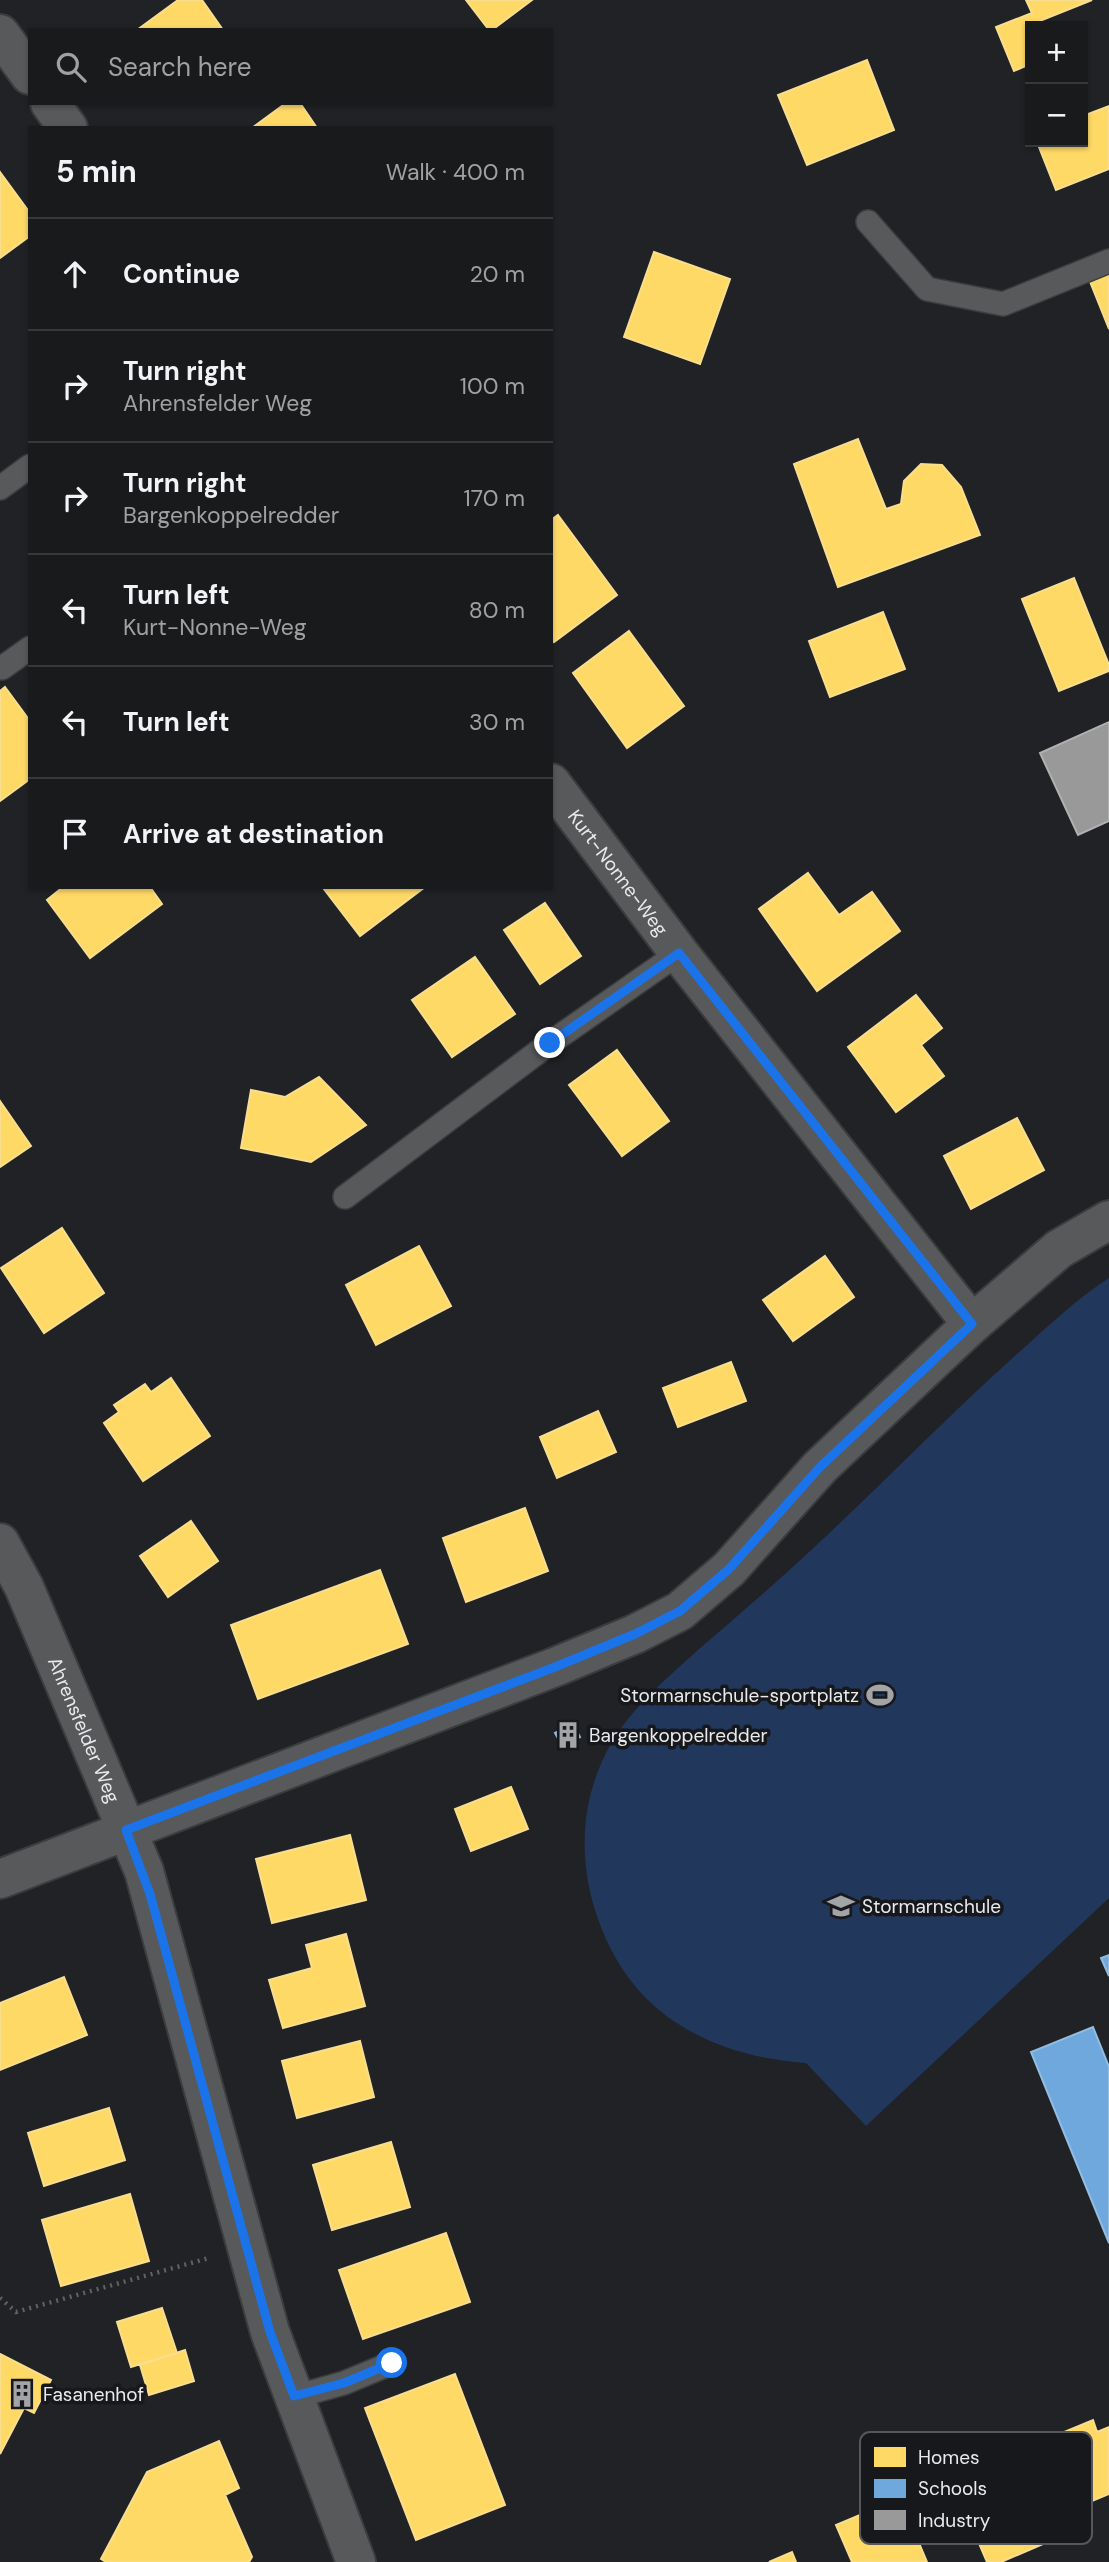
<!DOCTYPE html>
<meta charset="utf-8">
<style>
body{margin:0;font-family:"DM Sans",sans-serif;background:#212325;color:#f1f3f6}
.controls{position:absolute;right:21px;top:21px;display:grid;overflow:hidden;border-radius:0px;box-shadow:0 2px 5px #0004}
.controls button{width:63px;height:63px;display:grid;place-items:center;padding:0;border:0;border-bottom:2px solid #36383b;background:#181a1c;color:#f1f3f6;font:35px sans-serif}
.stop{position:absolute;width:21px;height:21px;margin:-16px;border:5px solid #1a73e8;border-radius:50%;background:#fff}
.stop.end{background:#1a73e8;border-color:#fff;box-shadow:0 2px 7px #0008}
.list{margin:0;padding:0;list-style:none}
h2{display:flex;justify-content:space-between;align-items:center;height:91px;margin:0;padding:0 28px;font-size:30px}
h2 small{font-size:23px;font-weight:400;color:#9fa1a3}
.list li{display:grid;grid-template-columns:46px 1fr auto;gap:21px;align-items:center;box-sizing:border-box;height:112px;padding:0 28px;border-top:2px solid #36383b}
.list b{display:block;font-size:26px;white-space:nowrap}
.list p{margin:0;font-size:23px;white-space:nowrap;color:#9fa1a3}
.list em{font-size:23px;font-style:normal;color:#9fa1a3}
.icon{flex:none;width:38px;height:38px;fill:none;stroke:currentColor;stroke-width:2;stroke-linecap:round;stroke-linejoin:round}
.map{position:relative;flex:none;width:1109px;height:2562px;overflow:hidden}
.search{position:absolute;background:#181a1c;box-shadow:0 2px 5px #0004;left:28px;top:28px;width:525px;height:77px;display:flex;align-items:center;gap:18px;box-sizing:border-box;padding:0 24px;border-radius:0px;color:#9fa1a3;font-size:26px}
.panel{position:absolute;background:#181a1c;box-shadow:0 2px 5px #0004;left:28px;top:126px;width:525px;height:763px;border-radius:0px}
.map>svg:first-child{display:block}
.green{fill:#21375b}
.homes{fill:#ffd966;stroke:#f8de8e;stroke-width:2}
.schools{fill:#6fa8dc;stroke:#93bce1;stroke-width:2}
.industry{fill:#999;stroke:#b1b1b2;stroke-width:2}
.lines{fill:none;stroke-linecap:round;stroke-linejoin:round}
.service-casing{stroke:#3a3c3e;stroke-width:26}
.minor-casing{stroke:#3a3c3e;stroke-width:42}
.path{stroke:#606162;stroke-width:4.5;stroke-dasharray:2 5;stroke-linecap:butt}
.service{stroke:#58595b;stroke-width:23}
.minor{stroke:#58595b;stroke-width:38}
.route{stroke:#1a73e8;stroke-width:9}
.labels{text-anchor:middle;stroke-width:7;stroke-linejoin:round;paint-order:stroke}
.street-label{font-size:19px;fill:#e8eaed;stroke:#16181c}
.poi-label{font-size:19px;fill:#e8eaed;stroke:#16181c;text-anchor:start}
.key{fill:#16181c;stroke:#55575b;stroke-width:2}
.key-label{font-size:19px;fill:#e8eaed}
</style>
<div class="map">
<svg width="1109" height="2562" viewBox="0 0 1109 2562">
<rect width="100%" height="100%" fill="#202225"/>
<path class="green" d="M1109,1278V1898L866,2126L806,2063C731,2058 658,2029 618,1962C581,1898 572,1822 605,1755C626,1712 664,1681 699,1649C741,1613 783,1577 823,1539C888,1478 950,1414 1017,1354C1047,1327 1075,1300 1109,1278Z"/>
<path class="homes" d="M178,0H202L223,30H137Z
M466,0H532L492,30H489Z
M1026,0H1092L1037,22L1039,26H1030V64L1014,71L996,27L1032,13Z
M867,60L894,130L807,165L778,95Z
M286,103H300L317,128H252Z
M1109,106V169L1056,190L1037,142H1083V116Z
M0,172L30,213V236L0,258Z
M654,252L730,279L700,364L624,337Z
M1109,272V329L1089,279Z
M858,439L886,509L901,504L904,481L921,464L942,465L961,487L980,535L838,587L794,464Z
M558,515L617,595L554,642L551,638V520Z
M1074,578L1109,665V671L1059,691L1022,599Z
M883,612L905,669L830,697L809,641Z
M629,631L684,706L627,748L573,673Z
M5,687L30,721V779L0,801V691Z
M808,873L839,915L872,892L900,931L817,991L759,909Z
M63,887H150L162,904L90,958L47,900Z
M326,887H425L360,936L324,889Z
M545,903L581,956L540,984L504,930Z
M475,957L515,1014L452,1057L412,1000Z
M916,995L942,1028L921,1045L944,1076L896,1112L848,1047Z
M617,1050L669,1121L622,1156L569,1085Z
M319,1077L366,1125L311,1162L241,1148L251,1090L285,1097Z
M0,1101L31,1146L0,1167Z
M1017,1118L1044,1170L971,1209L944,1156Z
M62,1228L104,1293L44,1333L1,1268Z
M419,1246L451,1306L376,1345L346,1285Z
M825,1256L854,1297L793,1341L763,1300Z
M731,1362L746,1401L678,1427L663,1388Z
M171,1378L210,1436L143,1481L104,1423L119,1412L114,1405L145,1384L151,1392Z
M598,1411L616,1452L557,1478L540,1437Z
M525,1508L548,1571L466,1602L443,1538Z
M191,1521L218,1561L168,1597L140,1556Z
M380,1570L408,1644L258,1699L231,1625Z
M511,1787L528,1829L471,1851L455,1809Z
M350,1835L366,1900L272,1923L256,1859Z
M346,1934L365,2006L283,2028L269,1980L312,1968L306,1945Z
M64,1977L87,2035L0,2070V2003Z
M360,2041L374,2097L297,2118L282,2061Z
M109,2108L125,2160L44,2186L28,2133Z
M391,2142L410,2207L332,2230L313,2165Z
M130,2194L149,2261L61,2286L42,2220Z
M446,2233L470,2302L363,2339L339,2270Z
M162,2308L177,2353L131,2367L117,2322Z
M185,2350L194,2381L149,2395L140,2365Z
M0,2354L51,2380L34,2413L24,2408L0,2454Z
M455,2374L505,2505L416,2540L365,2408Z
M1093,2420L1097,2432L1109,2427V2494L1080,2506L1052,2437Z
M219,2441L239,2488L225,2495L252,2557L249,2562H106L101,2559L147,2472Z
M1019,2449L1057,2538L1001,2562H987L951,2478Z
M900,2498L927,2562H852L836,2525Z
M792,2552L796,2562H769Z"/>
<path class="schools" d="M573,1724L580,1737L562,1746L555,1733Z
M1109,1955V1976L1101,1958Z
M1093,2027L1109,2067V2243L1031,2052Z"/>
<path class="industry" d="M1109,722V821L1078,835L1040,753Z"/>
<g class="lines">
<defs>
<path id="service" d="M868,222L927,289L1003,304L1109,261
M0,488L30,466
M2,668L30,648
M345,1197L550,1043L679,953
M294,2397L344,2383L392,2363"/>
<g id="minor">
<path d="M0,34L30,75"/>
<path d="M50,103L68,128"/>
<path id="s1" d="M551,783L679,953L972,1324"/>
<path id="s2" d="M0,1543L24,1587L144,1871L270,2332L356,2562"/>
<path d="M0,1879L555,1667L635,1634L680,1611L729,1569L820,1467L972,1324L1059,1249L1109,1220"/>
</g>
</defs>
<use href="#service" class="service-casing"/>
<use href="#minor" class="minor-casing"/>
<path class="path" d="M0,2298L16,2312L209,2258"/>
<use href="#service" class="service"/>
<use href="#minor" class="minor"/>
</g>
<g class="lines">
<path class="route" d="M392,2363L344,2383L294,2396L270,2332L150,1894L126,1830L555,1667L635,1634L680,1611L729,1569L820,1467L972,1324L679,953L550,1043"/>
</g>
<defs>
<symbol id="stadium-bare" viewBox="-9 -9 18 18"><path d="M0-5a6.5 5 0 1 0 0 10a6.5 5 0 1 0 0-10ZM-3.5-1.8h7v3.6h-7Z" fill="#a2a4a7" stroke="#16181c" stroke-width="2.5" paint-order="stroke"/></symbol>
<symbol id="building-bare" viewBox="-9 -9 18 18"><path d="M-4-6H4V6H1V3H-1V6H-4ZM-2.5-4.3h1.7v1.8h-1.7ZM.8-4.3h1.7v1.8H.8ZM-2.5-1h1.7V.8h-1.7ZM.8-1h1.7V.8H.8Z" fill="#a2a4a7" stroke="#16181c" stroke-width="2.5" paint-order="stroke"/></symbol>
<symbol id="school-bare" viewBox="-9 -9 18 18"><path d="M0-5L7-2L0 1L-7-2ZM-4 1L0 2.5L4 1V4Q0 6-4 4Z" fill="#a2a4a7" stroke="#16181c" stroke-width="2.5" paint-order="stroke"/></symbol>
</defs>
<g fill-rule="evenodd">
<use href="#stadium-bare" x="861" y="1676" width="38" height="38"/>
<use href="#building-bare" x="549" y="1716" width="38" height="38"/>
<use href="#school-bare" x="822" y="1887" width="38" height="38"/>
<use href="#building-bare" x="3" y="2375" width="38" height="38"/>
</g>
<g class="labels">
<g class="street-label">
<text dy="7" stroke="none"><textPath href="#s1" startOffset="112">Kurt-Nonne-Weg</textPath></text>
<text dy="7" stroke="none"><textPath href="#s2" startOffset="205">Ahrensfelder Weg</textPath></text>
</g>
<g class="poi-label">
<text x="859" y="1702" text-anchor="end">Stormarnschule-sportplatz</text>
<text x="589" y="1742">Bargenkoppelredder</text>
<text x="862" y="1913">Stormarnschule</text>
<text x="43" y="2401">Fasanenhof</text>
</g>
</g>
<rect x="860" y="2432" width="232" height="112" rx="10" class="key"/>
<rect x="874" y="2447" width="32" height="20" fill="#ffd966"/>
<rect x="874" y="2479" width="32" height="19" fill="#6fa8dc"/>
<rect x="874" y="2510" width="32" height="20" fill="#999"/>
<g class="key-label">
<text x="918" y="2464">Homes</text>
<text x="918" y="2495">Schools</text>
<text x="918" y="2527">Industry</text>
</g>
</svg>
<div class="controls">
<button>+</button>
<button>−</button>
</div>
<div class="stop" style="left:392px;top:2363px"></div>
<div class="stop end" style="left:550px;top:1043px"></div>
<div class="search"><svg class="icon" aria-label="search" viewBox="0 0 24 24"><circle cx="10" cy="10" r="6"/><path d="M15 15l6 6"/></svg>Search here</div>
<section class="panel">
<h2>5 min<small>Walk · 400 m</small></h2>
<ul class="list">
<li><svg class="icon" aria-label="ahead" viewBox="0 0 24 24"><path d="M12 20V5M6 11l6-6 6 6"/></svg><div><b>Continue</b></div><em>20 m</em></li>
<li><svg class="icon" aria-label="right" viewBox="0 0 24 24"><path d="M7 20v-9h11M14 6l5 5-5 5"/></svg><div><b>Turn right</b><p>Ahrensfelder Weg</p></div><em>100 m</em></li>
<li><svg class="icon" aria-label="right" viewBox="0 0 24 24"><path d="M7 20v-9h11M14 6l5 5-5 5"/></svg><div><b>Turn right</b><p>Bargenkoppelredder</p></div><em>170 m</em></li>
<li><svg class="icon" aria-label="left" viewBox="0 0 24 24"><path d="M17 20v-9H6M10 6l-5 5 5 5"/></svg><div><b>Turn left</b><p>Kurt-Nonne-Weg</p></div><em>80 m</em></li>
<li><svg class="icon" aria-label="left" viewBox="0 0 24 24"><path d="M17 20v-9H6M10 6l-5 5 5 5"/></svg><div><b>Turn left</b></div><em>30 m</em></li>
<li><svg class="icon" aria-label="arrive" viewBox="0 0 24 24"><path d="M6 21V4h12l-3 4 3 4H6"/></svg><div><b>Arrive at destination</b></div></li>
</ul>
</section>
</div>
